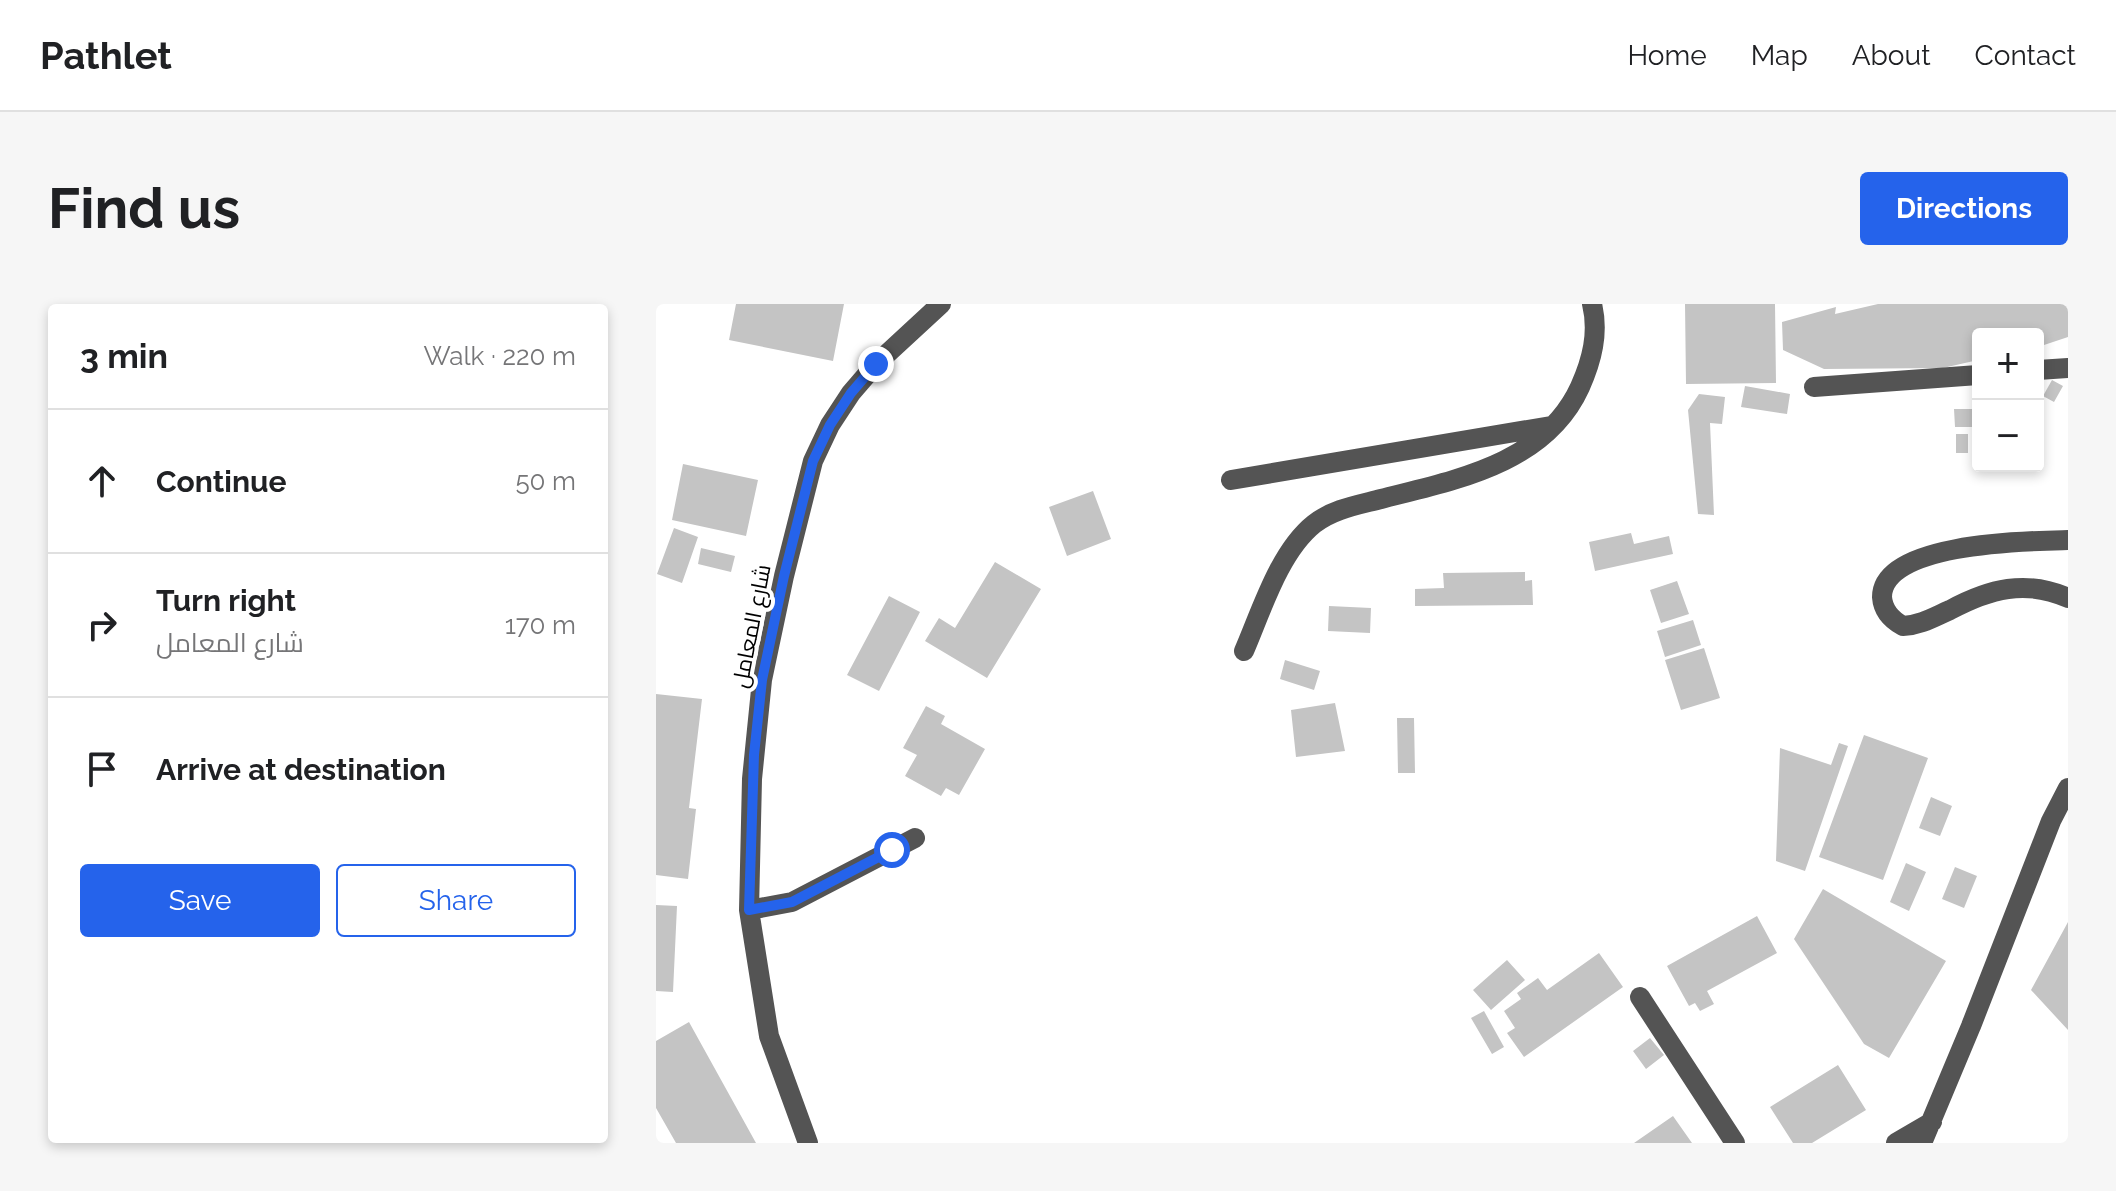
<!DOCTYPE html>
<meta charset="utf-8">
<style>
body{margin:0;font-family:Raleway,Cairo,sans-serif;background:#f6f6f6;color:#202124}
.controls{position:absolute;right:24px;top:24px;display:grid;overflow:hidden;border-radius:8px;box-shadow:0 4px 12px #0003}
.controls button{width:72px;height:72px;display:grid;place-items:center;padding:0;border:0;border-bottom:2px solid #e0e0e0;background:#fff;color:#202124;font:40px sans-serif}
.stop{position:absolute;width:24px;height:24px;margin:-18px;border:6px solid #2563eb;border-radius:50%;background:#fff}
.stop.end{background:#2563eb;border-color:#fff;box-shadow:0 2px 8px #0008}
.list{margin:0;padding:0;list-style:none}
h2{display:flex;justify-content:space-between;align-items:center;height:104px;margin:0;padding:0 32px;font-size:34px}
h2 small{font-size:26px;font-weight:400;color:#757577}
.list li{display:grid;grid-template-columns:52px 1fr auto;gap:24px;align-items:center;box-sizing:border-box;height:144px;padding:0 32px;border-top:2px solid #e0e0e0}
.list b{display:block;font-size:30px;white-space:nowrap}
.list p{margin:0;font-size:26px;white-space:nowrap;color:#757577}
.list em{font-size:26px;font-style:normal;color:#757577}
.actions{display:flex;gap:16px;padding:24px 32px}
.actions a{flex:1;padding:18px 0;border:2px solid #2563eb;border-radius:8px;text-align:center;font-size:28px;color:#2563eb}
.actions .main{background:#2563eb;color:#fff}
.icon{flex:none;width:44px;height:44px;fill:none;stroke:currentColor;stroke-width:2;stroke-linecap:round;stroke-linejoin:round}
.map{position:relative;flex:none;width:1412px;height:839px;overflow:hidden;border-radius:8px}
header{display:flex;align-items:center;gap:48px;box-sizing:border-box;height:112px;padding:0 40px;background:#fff;border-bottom:2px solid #e0e0e0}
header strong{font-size:38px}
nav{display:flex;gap:44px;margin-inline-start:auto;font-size:28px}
.intro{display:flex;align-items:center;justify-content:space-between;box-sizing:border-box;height:192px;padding:0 48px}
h1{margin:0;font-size:56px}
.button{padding:20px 36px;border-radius:8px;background:#2563eb;color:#fff;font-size:28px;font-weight:700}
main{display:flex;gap:48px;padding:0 48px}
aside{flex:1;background:#fff;border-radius:8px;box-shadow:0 4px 12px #0003}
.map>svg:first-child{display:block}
.building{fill:#c4c4c4}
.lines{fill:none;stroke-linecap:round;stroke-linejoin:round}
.minor{stroke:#545454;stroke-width:20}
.route{stroke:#2563eb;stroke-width:10}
.labels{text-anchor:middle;stroke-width:8;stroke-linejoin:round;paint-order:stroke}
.street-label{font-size:22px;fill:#000;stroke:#fff}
</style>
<header>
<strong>Pathlet</strong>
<nav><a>Home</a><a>Map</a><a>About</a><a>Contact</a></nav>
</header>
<div class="intro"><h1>Find us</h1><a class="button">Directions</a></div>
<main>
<aside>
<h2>3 min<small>Walk · 220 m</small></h2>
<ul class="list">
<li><svg class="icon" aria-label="ahead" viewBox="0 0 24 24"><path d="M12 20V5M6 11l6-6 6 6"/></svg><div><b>Continue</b></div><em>50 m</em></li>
<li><svg class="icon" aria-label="right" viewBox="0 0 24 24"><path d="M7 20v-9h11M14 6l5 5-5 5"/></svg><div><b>Turn right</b><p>شارع المعامل</p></div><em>170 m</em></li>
<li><svg class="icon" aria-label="arrive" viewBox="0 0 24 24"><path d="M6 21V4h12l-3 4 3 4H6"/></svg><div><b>Arrive at destination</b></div></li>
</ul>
<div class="actions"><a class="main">Save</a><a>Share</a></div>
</aside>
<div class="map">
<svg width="1412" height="839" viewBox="0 0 1412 839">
<rect width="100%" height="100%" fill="#fff"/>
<path class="building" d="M80,0H188L177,57L73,36Z
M1029,0H1119L1120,79L1030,80Z
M1222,0H1412V33L1382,43V30H1322V56L1287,64L1168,65L1127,46L1126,18L1180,3L1179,10Z
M1396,76L1407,82L1398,98L1387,92Z
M1089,82L1134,90L1131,110L1085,103Z
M1043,90L1069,93L1066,120L1054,119L1058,211L1042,210L1032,106Z
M1298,105H1318V123H1299Z
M1300,130H1312V149H1300Z
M27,160L102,176L90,232L16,216Z
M437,187L455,235L411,252L393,203Z
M18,224L42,233L26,279L1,270Z
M975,229L978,240L1013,232L1017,250L939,267L933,238Z
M45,244L79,252L75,268L42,260Z
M339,258L385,285L331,374L269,337L283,314L299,324Z
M869,268V277L876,276L877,301L759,302V285L788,284L787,269Z
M1021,277L1033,310L1005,319L994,286Z
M233,292L264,308L223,387L191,371Z
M673,302L715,304L714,329L672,327Z
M1037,316L1045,341L1009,353L1001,327Z
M1048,344L1064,394L1025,406L1009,356Z
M629,356L664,367L658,386L624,375Z
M0,390L46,395L33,504L40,505L32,575L0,571Z
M679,399L689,447L640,453L635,406Z
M270,402L289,412L285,420L329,445L303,491L290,484L285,492L249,472L261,451L247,444Z
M741,414H758L759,469H742Z
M1208,431L1272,454L1227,576L1163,553Z
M1183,439L1192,442L1149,567L1120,557L1124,444L1175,461Z
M1275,493L1296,502L1284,532L1263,524Z
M1250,559L1270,568L1253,607L1234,598Z
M1299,563L1321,572L1308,604L1286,595Z
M1167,585L1290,657L1233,754L1208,740L1138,635Z
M0,601L21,602L17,688L0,687Z
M1101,612L1121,649L1051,687L1058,700L1044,707L1039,699L1033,702L1011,662Z
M1412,618V726L1375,686Z
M943,649L967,683L868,753L851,729L859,724L848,707L865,695L861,689L882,674L891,686Z
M851,656L869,676L835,706L817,686Z
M828,707L848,743L836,750L815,714Z
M33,718L100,839H20L0,804V737Z
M994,734L1008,751L990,765L977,747Z
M1182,761L1210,806L1156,839H1137L1114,803Z
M1017,812L1036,839H978Z"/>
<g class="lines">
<path class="minor" d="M1382,66L1412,64
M1158,83L1322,71
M575,176L895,122
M1412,236C1374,237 1226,238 1226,293C1227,307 1236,316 1247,322C1265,321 1278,313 1294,306C1333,285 1370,275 1412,294
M588,347C605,308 623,248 658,220C677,205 702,201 725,195C799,176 889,160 924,83C936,56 943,29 936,0
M93,606L136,598L259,534
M984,693L1079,839
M152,839L113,732L93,606L96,475L106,376L128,272L157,157L174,121L195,89L220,60L285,0
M1240,839L1276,818
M1266,839L1315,722L1395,517L1412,484"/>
</g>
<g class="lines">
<path class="route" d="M220,60L195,89L174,121L157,157L128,272L106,376L98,451L93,606L136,598L236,546"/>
</g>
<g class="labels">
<g class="street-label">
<text transform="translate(95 322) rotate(-79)" y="8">شارع المعامل</text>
</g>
</g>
</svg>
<div class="controls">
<button>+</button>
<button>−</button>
</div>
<div class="stop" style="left:236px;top:546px"></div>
<div class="stop end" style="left:220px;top:60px"></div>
</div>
</main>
